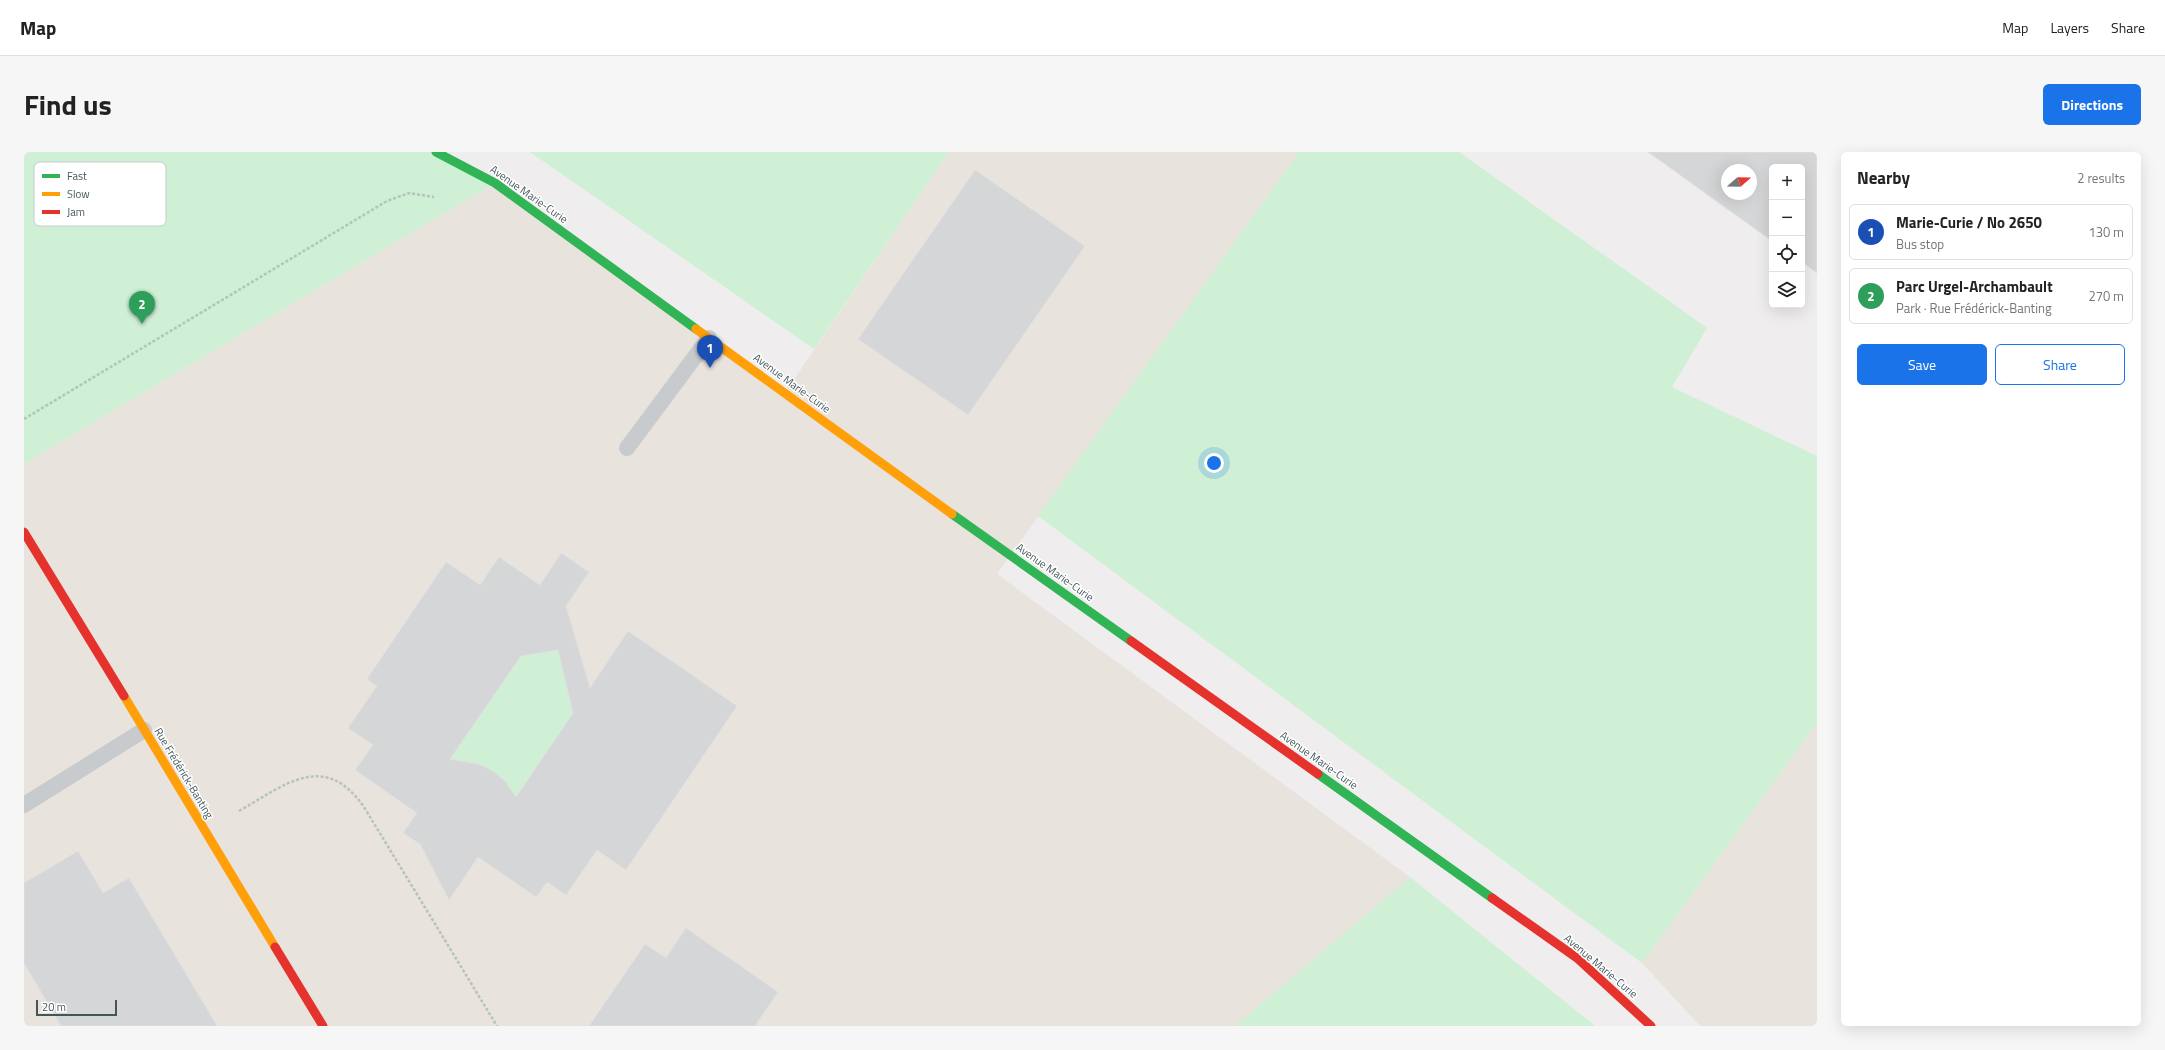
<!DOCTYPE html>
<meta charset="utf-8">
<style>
body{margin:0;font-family:"Titillium Web",sans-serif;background:#f6f6f6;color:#222}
.controls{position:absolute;right:12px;top:12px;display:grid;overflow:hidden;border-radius:6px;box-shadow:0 4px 16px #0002}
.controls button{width:36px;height:36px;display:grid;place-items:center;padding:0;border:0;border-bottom:1px solid #e0e0e0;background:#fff;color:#222;font:20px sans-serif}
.compass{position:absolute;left:1697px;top:12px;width:36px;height:36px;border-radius:50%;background:#fff;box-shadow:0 4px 16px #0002;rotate:70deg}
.scale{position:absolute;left:12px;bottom:10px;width:81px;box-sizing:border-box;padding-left:4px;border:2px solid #43565c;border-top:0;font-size:11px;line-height:14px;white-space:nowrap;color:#43565c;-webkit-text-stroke:3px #fff;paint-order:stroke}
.you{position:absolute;left:1190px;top:311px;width:14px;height:14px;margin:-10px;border:3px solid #fff;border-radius:50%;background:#1a73e8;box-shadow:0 0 0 6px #1a73e833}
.badge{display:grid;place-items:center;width:26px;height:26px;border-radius:50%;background:#1a73e8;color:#fff;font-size:13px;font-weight:700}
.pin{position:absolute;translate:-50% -33px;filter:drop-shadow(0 1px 2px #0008)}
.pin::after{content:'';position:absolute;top:21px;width:14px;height:12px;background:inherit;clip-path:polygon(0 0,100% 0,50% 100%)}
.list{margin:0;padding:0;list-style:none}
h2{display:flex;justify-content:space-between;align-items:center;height:52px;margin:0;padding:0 16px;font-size:17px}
h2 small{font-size:13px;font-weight:400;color:#767676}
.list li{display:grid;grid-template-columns:26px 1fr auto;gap:12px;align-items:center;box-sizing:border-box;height:56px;margin:0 8px 8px;padding:0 8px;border:1px solid #e0e0e0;border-radius:6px}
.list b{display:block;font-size:15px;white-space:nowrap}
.list p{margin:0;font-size:13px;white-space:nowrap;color:#767676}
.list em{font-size:13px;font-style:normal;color:#767676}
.actions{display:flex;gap:8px;padding:12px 16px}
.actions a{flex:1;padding:9px 0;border:1px solid #1a73e8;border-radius:6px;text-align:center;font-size:14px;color:#1a73e8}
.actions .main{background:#1a73e8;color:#fff}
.icon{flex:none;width:22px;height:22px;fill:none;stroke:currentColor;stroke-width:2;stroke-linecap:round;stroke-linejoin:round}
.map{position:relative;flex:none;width:1793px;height:874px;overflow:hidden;border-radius:6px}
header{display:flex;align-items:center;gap:24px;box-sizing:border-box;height:56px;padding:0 20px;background:#fff;border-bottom:1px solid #e0e0e0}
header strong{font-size:19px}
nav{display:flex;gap:22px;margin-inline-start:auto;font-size:14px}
.intro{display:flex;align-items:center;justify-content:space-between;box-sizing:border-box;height:96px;padding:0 24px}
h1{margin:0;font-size:28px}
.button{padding:10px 18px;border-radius:6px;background:#1a73e8;color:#fff;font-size:14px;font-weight:700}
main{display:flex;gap:24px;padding:0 24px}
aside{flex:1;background:#fff;border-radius:6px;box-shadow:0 4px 16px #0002}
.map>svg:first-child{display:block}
.commercial{fill:#e9e3dd}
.green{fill:#cff0d5}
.building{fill:#d5d6d8;stroke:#e0e0e1;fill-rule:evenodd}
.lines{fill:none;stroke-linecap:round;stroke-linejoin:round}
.path{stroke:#b4c3bc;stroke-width:2.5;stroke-dasharray:3 2;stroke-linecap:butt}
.lane{stroke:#c7cbcd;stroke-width:16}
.fast{stroke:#30b455;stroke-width:9}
.slow{stroke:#ff9f0a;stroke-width:9}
.jam{stroke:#e5322d;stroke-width:9}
.labels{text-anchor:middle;stroke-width:3;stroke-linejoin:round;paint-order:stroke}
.street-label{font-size:11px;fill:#43565c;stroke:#fff}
.key{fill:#fff;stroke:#c7ccce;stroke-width:1}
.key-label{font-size:11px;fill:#43565c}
</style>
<header>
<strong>Map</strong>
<nav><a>Map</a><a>Layers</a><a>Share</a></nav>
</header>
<div class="intro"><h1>Find us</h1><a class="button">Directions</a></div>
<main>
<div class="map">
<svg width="1793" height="874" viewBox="0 0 1793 874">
<rect width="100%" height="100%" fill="#efedee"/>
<path class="commercial" d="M925,0H1275L973,422L1386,725L1211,874H0V312L471,31L758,245Z
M1793,571V874H1676L1618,811Z"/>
<path class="green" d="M0,0H412L471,31L0,312Z
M506,0H925L790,197Z
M1275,0H1435L1683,176L1648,235L1793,304V571L1618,811L1014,364Z
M534,498L549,561L492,645C472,616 459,613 426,607L497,504Z
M1386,725L1571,874H1211Z"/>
<path class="building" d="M1624,0H1793V121L1778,110V15H1748V89ZM1703,18H1727V42H1703Z
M951,18L1061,94L944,263L834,187Z
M537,401L565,420L542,454L566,536L604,479L713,554L602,718L573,698L542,743L523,730L512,745L454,705L425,748L396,692L379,681L393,661L331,618L349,593L324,576L353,534L343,527L422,410L456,433L475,405L516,433ZM534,498L549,561L492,645L481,629L469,619L455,612L426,607L497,504Z
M54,699L79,741L105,726L193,874H37L0,811V731Z
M662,776L754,840L731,874H565L621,792L642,806Z"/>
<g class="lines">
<path class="path" d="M0,267L363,49L385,41L410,45
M215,659C261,633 300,598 340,655L473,874"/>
<path class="lane" d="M603,296L685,186
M0,653L120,578"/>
<path class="fast" d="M412,0L471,31L672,177
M928,362L1107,489
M1294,622L1468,746"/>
<path class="slow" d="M672,177L928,362
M100,544L251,795"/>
<path class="jam" d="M0,380L100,544
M1107,489L1294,622
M1468,746L1553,806L1627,874
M251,795L299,874"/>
</g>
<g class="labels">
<g class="street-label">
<text transform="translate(505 42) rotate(35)" y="4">Avenue Marie-Curie</text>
<text transform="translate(768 231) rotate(36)" y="4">Avenue Marie-Curie</text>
<text transform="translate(1031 420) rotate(35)" y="4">Avenue Marie-Curie</text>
<text transform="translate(1295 608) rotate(35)" y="4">Avenue Marie-Curie</text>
<text transform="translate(160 621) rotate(59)" y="4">Rue Frédérick-Banting</text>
<text transform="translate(1577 814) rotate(40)" y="4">Avenue Marie-Curie</text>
</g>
</g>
<rect x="10" y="10" width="132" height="64" rx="6" class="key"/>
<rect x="18" y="22" width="18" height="4" fill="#30b455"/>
<rect x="18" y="40" width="18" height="4" fill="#ff9f0a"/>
<rect x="18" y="58" width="18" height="4" fill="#e5322d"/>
<g class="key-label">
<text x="43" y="28">Fast</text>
<text x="43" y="46">Slow</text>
<text x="43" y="64">Jam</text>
</g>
</svg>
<div class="controls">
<button>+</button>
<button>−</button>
<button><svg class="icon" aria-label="locate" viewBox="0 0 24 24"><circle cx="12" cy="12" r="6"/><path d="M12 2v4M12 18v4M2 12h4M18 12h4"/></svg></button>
<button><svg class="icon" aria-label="layers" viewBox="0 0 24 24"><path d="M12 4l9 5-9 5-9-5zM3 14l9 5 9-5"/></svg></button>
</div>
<svg class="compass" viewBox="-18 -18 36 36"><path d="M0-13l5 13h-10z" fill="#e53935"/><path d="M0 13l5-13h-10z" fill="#767676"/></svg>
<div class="scale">20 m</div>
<div class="you"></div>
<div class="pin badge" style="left:686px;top:216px;background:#1a4fb4">1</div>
<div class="pin badge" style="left:118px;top:172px;background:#2e9e5b">2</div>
</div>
<aside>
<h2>Nearby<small>2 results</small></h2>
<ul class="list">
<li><span class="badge" style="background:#1a4fb4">1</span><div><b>Marie-Curie / No 2650</b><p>Bus stop</p></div><em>130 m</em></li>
<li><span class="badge" style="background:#2e9e5b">2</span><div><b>Parc Urgel-Archambault</b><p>Park · Rue Frédérick-Banting</p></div><em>270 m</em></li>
</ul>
<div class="actions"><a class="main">Save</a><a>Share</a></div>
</aside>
</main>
